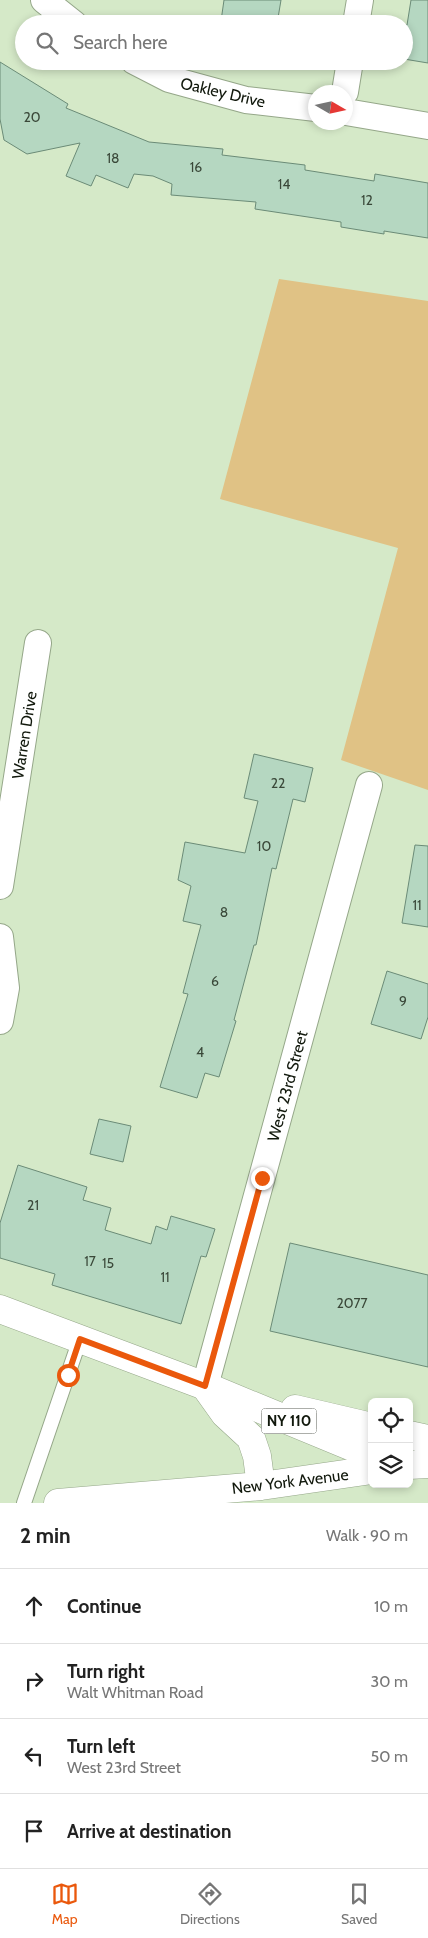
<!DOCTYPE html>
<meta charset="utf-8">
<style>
body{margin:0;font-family:Cabin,sans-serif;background:#f6f6f6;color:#222}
.controls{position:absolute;right:15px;bottom:15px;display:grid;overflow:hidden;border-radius:8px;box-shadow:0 2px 8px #0003}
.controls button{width:45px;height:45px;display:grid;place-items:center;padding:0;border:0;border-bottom:1px solid #e0e0e0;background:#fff;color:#222;font:25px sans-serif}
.compass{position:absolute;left:308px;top:85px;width:45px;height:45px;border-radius:50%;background:#fff;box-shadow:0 2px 8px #0003;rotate:99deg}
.stop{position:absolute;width:15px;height:15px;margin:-11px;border:4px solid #ea580c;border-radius:50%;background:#fff}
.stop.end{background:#ea580c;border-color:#fff;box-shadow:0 1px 5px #0008}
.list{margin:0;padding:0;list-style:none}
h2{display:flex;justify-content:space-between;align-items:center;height:65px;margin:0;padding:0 20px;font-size:21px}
h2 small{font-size:16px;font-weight:400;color:#767676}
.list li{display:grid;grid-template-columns:32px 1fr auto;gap:15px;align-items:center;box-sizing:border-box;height:75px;padding:0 20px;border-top:1px solid #e0e0e0}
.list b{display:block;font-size:19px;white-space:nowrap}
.list p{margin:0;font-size:16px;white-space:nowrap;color:#767676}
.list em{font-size:16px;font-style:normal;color:#767676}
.icon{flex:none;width:28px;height:28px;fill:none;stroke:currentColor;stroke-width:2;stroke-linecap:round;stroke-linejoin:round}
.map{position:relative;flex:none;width:428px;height:1503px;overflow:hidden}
.search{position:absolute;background:#fff;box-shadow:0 2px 8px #0003;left:15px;right:15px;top:15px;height:55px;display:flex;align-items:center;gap:12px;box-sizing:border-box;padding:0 18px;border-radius:28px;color:#767676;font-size:19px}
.sheet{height:365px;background:#fff}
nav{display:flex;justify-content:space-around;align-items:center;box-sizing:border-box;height:70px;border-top:1px solid #e0e0e0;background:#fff;font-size:14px;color:#767676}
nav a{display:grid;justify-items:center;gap:2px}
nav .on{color:#ea580c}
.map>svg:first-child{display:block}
.green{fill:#e0c285}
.building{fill:#b5d7c1;stroke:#6b8b77}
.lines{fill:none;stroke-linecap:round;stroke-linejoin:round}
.service-casing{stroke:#95a789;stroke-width:16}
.minor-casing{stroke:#95a789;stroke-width:28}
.tertiary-casing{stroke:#95a789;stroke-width:29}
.primary-casing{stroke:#95a789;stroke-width:29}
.service{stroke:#fff;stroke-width:14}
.minor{stroke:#fff;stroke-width:26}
.tertiary{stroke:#fff;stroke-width:28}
.primary{stroke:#fff;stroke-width:28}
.route{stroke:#ea580c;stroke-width:6}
.labels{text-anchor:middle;stroke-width:4;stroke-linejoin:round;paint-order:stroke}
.number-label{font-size:14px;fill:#3a4839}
.shield{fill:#fff;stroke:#585d55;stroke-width:1}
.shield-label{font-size:15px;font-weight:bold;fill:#11180c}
.street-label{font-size:16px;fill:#11180c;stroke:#fff}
</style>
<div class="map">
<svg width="428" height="1503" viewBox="0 0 428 1503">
<rect width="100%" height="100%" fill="#d5e9c8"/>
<path class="green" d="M279,279L428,301V790L341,760L398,548L220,499Z"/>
<path class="building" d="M224,0H281L277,24H238L221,21Z
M411,0H428V63L404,59V25H407Z
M0,62L68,104L66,108L149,142L223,149L222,155L305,165V170L374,181L375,174L428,183V238L384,231V234L341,227V222L255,209L256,202L171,195L172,184L153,176L134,174L128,188L96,175L91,186L66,176L80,143L27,154L4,140L0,119Z
M254,754L313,768L305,802L293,799L276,869L272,868L256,945H254L234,1020L236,1021L219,1077L205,1073L197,1098L160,1087L188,994L183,993L201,925L183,921L191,886L178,880L185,842L245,853L258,801L244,798Z
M415,845L428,846V927L402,923Z
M387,971L428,984V1017L421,1039L371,1024Z
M99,1119L131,1126L123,1162L90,1154Z
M18,1165L87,1187L83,1200L111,1208L105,1230L151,1244L156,1226L167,1230L171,1216L215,1229L206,1257L201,1256L181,1324L52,1285L55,1274L0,1258V1223Z
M290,1243L428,1275V1367L270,1331Z"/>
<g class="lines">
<defs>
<path id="service" d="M24,1503L80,1339"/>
<path id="minor" d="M44,0L74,24
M356,24L360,0
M134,61L169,79L246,100L316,108
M345,92L350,61
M346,112L428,126
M0,886L38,643
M0,937L6,988L0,1021
M205,1386L369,785"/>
<path id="tertiary" d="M205,1386L225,1414L251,1438L257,1456L261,1486
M58,1503L261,1486L372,1470"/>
<path id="primary" d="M0,1309L205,1386L372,1455
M295,1409L372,1427
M409,1435L428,1439
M409,1465L428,1464"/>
</defs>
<use href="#service" class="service-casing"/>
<use href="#minor" class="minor-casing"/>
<use href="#tertiary" class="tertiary-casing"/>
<use href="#primary" class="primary-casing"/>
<use href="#service" class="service"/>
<use href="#minor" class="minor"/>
<use href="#tertiary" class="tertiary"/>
<use href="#primary" class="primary"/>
</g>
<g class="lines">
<path class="route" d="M68,1375L80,1339L205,1386L262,1178"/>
</g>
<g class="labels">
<g class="number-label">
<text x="32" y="122">20</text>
<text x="113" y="163">18</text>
<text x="196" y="172">16</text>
<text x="284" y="189">14</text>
<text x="367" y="205">12</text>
<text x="278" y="788">22</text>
<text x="264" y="851">10</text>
<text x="417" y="910">11</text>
<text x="224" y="917">8</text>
<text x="215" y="986">6</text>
<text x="403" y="1006">9</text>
<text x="200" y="1057">4</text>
<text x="33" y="1210">21</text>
<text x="90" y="1266">17</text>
<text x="108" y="1268">15</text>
<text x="165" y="1282">11</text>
<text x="352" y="1308">2077</text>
</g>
<rect class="shield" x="261.5" y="1408.5" width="55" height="25" rx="4"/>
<g class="shield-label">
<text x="289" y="1426">NY 110</text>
</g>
<g class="street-label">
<text transform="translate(223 92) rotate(13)" y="6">Oakley Drive</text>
<text transform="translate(24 735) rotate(-81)" y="6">Warren Drive</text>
<text transform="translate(287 1086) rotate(-75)" y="6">West 23rd Street</text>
<text transform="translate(290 1481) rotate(-7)" y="6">New York Avenue</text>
</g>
</g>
</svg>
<div class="controls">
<button><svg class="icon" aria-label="locate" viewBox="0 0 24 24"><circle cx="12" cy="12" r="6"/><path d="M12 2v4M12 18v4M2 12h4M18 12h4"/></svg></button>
<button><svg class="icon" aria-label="layers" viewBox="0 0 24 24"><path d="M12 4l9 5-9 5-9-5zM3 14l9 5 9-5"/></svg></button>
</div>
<svg class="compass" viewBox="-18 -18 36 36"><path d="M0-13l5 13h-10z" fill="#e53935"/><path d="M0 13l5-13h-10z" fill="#767676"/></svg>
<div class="stop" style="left:68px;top:1375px"></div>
<div class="stop end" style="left:262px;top:1178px"></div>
<div class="search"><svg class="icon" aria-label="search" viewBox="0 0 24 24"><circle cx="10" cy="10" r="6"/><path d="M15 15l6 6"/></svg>Search here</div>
</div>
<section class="sheet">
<h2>2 min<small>Walk · 90 m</small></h2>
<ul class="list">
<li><svg class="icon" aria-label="ahead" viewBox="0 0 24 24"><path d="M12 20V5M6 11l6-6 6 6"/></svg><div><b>Continue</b></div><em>10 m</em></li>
<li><svg class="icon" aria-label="right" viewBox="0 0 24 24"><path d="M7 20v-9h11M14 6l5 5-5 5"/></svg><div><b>Turn right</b><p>Walt Whitman Road</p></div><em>30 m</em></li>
<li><svg class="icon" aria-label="left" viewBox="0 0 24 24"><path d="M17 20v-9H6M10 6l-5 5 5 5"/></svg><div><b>Turn left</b><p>West 23rd Street</p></div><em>50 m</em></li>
<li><svg class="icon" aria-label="arrive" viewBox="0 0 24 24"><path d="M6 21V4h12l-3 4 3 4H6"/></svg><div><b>Arrive at destination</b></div></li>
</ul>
</section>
<nav>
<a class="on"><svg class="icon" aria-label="map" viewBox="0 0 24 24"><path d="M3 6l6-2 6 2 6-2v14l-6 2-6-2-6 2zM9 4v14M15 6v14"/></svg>Map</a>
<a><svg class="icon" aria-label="directions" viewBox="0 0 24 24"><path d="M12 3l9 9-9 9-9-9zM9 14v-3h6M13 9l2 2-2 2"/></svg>Directions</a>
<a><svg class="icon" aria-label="saved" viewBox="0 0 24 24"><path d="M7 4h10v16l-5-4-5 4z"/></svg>Saved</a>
</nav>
